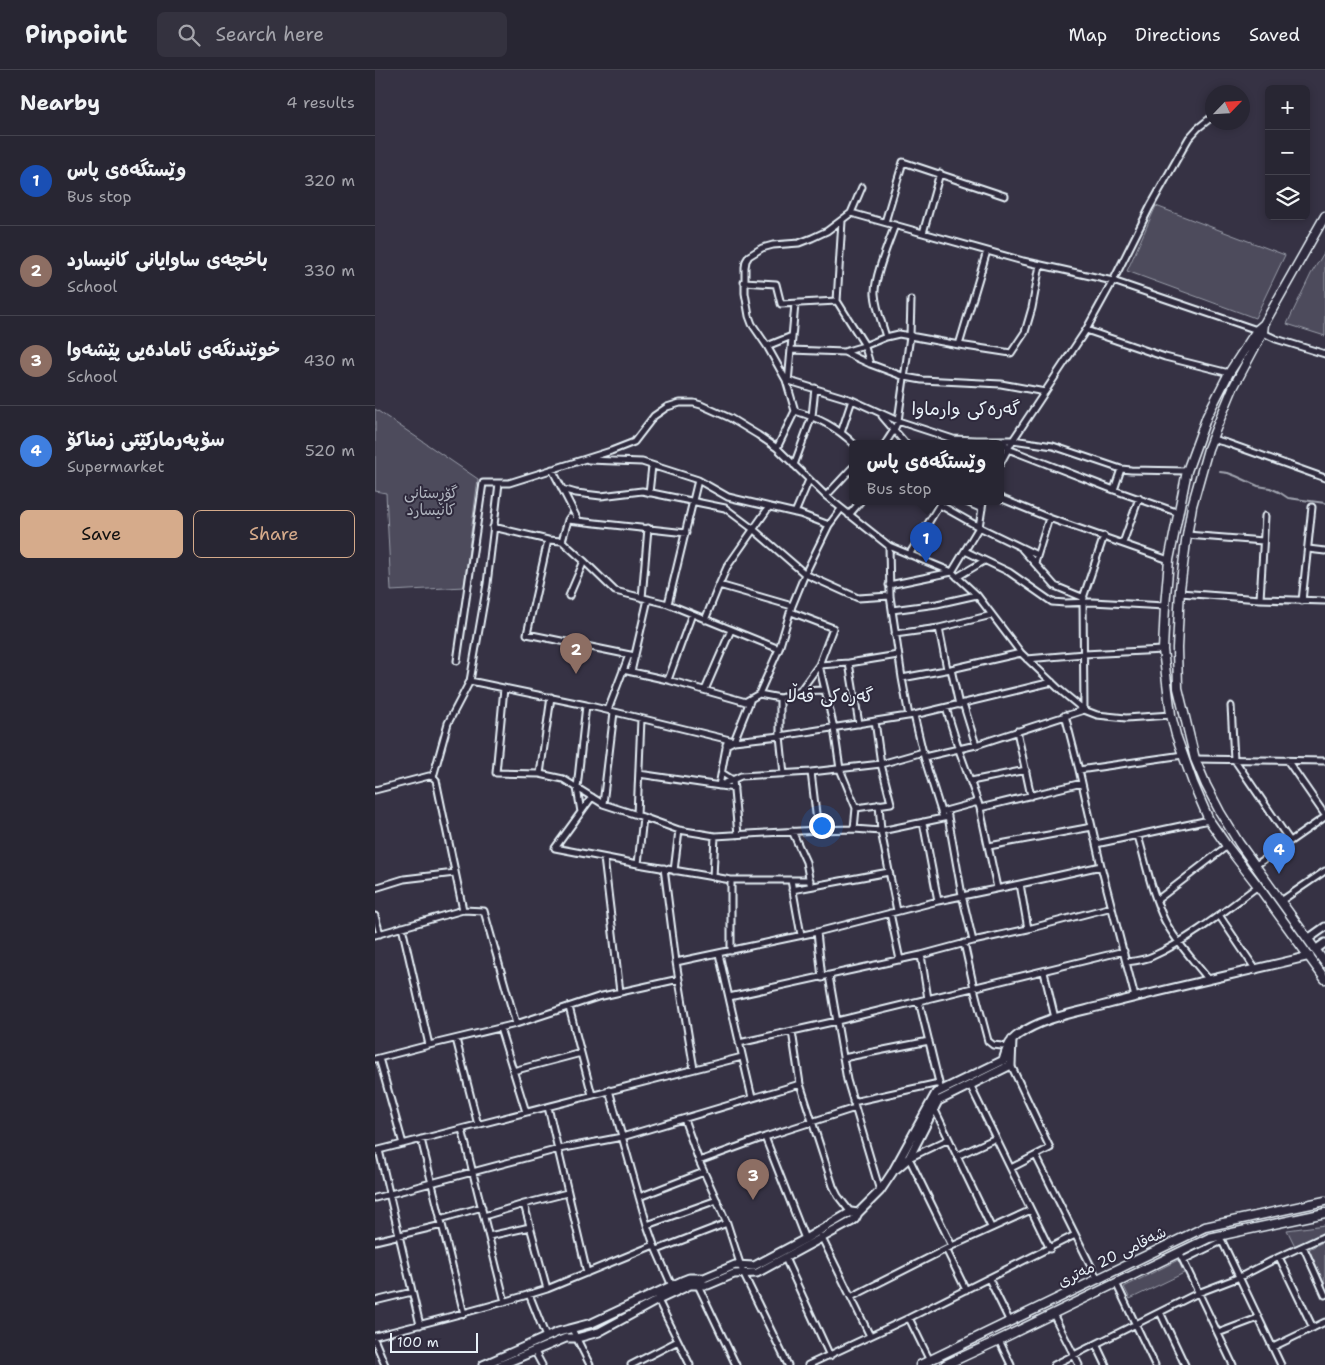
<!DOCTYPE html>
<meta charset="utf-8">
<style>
body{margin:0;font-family:"Shantell Sans","Playpen Sans Arabic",sans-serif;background:#34323f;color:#f1f3f6}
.controls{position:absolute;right:15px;top:15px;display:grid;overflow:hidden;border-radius:8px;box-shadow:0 2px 8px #0003}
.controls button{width:45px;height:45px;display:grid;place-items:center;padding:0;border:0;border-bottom:1px solid #44434e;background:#282633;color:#f1f3f6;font:25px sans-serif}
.compass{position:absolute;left:830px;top:15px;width:45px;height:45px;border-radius:50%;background:#282633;box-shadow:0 2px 8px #0003;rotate:65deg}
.scale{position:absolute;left:15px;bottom:12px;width:88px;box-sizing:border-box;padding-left:5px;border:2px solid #e8f1f8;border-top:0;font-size:14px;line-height:18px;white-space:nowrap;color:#e8f1f8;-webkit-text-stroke:4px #2f2a3d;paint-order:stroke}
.you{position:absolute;left:446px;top:755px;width:18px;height:18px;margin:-12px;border:4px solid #fff;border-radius:50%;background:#1a73e8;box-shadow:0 0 0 8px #1a73e833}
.badge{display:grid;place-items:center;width:32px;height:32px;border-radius:50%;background:#d6ab8b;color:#fff;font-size:16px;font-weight:700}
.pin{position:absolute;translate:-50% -41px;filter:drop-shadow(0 1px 2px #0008)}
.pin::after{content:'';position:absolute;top:26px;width:18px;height:15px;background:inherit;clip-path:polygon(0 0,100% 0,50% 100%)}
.popup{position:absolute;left:474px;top:370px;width:155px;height:65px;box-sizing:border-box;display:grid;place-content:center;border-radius:8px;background:#282633;filter:drop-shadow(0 1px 4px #0005);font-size:16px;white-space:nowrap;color:#a5a5ac}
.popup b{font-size:19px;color:#f1f3f6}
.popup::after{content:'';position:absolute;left:50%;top:100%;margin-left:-10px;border:10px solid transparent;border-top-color:#282633}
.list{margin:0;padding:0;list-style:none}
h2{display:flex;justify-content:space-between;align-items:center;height:65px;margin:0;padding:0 20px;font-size:21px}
h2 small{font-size:16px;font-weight:400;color:#a5a5ac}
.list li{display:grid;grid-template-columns:32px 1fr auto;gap:15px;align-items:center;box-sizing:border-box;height:90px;padding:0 20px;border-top:1px solid #44434e}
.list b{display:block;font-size:19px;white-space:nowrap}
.list p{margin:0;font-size:16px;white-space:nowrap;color:#a5a5ac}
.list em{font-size:16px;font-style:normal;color:#a5a5ac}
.actions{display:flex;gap:10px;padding:15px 20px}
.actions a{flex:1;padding:11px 0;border:1px solid #d6ab8b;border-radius:8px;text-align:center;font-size:18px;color:#d6ab8b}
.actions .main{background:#d6ab8b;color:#111}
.icon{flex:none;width:28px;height:28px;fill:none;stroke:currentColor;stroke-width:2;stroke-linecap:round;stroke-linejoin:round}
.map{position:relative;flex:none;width:950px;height:1295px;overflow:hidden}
header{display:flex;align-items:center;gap:30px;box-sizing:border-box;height:70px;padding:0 25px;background:#282633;border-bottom:1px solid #44434e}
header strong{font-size:24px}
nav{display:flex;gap:28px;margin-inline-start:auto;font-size:18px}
.search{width:350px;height:45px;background:#34323f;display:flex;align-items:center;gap:12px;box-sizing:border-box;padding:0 18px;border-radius:8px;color:#a5a5ac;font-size:19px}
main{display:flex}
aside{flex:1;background:#282633}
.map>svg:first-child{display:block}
.green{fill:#4d4b5c;stroke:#9a9eaa}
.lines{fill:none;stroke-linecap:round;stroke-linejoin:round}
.stream{stroke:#a0a4af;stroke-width:2}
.street-casing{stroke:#e8f1f8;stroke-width:9}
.secondary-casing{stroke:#e8f1f8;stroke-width:11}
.primary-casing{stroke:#e8f1f8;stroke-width:11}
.street{stroke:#2f2a3d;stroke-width:5}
.secondary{stroke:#2f2a3d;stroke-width:7}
.primary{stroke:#2f2a3d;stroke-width:8}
.labels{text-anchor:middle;stroke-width:4;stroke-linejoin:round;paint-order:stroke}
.park-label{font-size:15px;fill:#b2b7c1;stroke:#2f2a3d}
.street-label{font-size:15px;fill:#e8f1f8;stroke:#2f2a3d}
.quarter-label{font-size:18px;fill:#e8f1f8;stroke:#2f2a3d}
</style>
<header>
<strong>Pinpoint</strong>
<div class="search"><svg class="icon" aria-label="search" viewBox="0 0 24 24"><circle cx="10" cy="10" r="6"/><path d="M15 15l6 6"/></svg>Search here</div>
<nav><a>Map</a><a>Directions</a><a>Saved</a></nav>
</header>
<main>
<aside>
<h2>Nearby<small>4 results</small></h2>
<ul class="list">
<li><span class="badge" style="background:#1a4fb4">1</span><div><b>وێستگەەی پاس</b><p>Bus stop</p></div><em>320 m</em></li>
<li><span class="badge" style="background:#8d6e63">2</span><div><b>باخچەی ساوایانی کانیسارد</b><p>School</p></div><em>330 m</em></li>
<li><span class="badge" style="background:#8d6e63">3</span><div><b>خوێندنگەی ئامادەیی پێشەوا</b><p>School</p></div><em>430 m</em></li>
<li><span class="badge" style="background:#3f7fe0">4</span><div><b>سۆپەرمارکێتی زمناکۆ</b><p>Supermarket</p></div><em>520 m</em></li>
</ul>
<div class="actions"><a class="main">Save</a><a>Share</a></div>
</aside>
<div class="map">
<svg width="950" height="1295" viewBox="0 0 950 1295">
<rect width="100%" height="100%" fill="#363244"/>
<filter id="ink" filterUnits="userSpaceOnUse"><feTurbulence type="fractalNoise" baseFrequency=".02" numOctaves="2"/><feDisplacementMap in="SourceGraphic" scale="10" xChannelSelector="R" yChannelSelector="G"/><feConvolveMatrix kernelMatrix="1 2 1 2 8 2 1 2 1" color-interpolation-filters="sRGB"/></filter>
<g filter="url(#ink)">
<path class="green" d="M781,136L910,185L880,248L752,201Z
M950,181V266L912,254L936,204Z
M0,339L103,409L89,517L16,521L11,423L0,421Z
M950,1155V1162L920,1176L912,1160Z
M950,1171V1215L934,1179Z
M803,1190L809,1203L755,1229L749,1217Z"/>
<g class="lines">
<path class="stream" d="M845,402L853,403L861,406L883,416L895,418L904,422L913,428L950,433"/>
<defs>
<path id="street" d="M476,143L648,191L738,211L882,260L901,269L950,284
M467,151L462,231L489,274L495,294
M510,152L528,92L630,126
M548,163L565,103
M369,212L401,214L406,234L462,231
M711,260L790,287L854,303
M511,267C507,253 501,238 500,224C499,207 514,172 520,155
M584,275L636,283L650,262L657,238L665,195
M392,276L417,266
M416,280L469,282L495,294L530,307L547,310L626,314L670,322
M469,282L489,276L511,267L524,264L584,275L612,181
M411,310L477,330L523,351L578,369L601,370H638L678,376L746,399L756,400L812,401
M413,313L420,234
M420,341C444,348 461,357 479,374
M507,346L531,374
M466,363L477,330
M837,369L852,373L950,408
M628,370L633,379L739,420L804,443
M510,374L519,360L523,351L535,266L536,230
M402,378L420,341L411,310L392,276L377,254L374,246L370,223V197L371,191L374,186L387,178L398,175L424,173L437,168L452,161L476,143L487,117
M213,390L267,392L323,410L353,427L425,444L454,455
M625,394L638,370L711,260L738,211L775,137L807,80L814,68L823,58L838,46
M419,395L437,346L440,318
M177,399L203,450
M187,419L201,423L226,426L267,421L350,438L378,459L430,504L483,528L515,526
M739,420L746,399
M274,423L277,396
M451,426L477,398
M625,428L674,448L794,490
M591,432L607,439
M565,435L604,457L662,485
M420,443L434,410
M474,445L485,432
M193,450L311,463
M118,457L173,470L187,471L209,491L240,521L293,534L404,579
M812,465L888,471
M173,470L152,564L260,586
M187,471L193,450L195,447
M748,473L764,428
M514,476L515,526L527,608L534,646
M647,479L680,516L709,528
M933,479L950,481
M590,481L634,502L677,532L690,533L717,532L790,536
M534,485L566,432
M660,493L674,448
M582,507L609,491
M344,515L417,536
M514,515L577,502L604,457L608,432
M805,523L885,529L950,531
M194,526L209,491
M267,528L273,458
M885,529L890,446
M927,531L937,437
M293,534L323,410
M517,540L562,534L602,525
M416,542L458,558L444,595L425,621
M330,550L344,515L352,497L394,437
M564,558L572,599
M520,564L564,558L617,545
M652,589L709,584L788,580
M82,591L108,413H134L236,381L259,372L279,346L292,337L305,333H319L326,335L355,348L383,365L402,378L451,426L514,476L577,502L602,525L646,583L686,621L709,640L722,645L751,648L796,645
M474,593L484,654
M576,599L584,635
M248,600L293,610L371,632
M256,602L273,529
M527,608L576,599L646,583
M293,610L317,544
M95,611L112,514L124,413
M129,618L121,703L165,704L188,709L228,734L262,745L304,760L340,766L443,760L479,759L506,761L573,747
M330,620L356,560
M384,624L405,628L425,621L449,620
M405,628V666L409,704
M370,632L384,624L404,579L417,536L430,504L454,455L466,439
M588,633L601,675L709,640L708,528L729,466
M856,636L859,689L915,771
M571,638L584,680L605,738L622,818
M233,640L254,585
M539,645L549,687L568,748
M690,645L704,700L726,796L760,927
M642,661L656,726
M351,675L359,671L375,631
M549,687L601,675
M820,689L950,691
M912,690L950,745
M704,700L808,685
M436,702L443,760
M347,703L358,710L363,765
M165,704L176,627
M264,704L359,718
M58,707L73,653L95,611L211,635L359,671L405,666L539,645L677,612
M596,711L651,700
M344,716L366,706L436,702L506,694L548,682
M344,716L352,672
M0,720L54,706L58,707L61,710L88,840L0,865
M217,727L180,778L263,794L356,810H435
M228,734L239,642
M504,734L506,761L522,841
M481,738L516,733L506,694L500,651
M605,738L707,713
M570,741L603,732
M572,741L587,825L598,871
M206,742L202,718L211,635
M262,745L266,649
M548,752L563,831
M479,759L481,738L465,699L459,658L444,595L474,593L523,585
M417,761L431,792L435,813
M763,766C771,793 777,825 790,851C801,872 819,891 834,910
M721,774L834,750
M614,776L717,757
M229,788L245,922
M263,794L268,747
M881,795L950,747
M289,798L301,892L319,999
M299,801L304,760
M338,807L340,766
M356,810V881
M416,810L426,865
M645,814L653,859
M0,818L29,809L80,803
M417,820L514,802
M782,830L852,776
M906,831L950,801
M88,840L109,841L141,954
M515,843L525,890
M844,845L881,900
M0,846L5,864
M27,857L54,975L141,954L223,927L304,909
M442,862L447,908
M589,873L599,918L613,971L618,975L627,976
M344,884L377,1028
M546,885L553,929
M301,892L442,862L563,831L645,814L726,796
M751,892C760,891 770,890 778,886C814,870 851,840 883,816
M669,902L680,948
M454,906L472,1010L505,1121
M354,927L546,885L598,871L653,859L737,837
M544,931L566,1021
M194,937L217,1025
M125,958L151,1042
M417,961L425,1014L458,1116L463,1126L477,1144
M81,969L103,1055
M364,973L462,951L749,881
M4,988L28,1074
M468,988L554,971
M0,989L54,975
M138,1001L206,983
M595,1015L675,1179
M234,1020L272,1155L279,1175L297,1216
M478,1032L564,1013
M173,1037L212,1203
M559,1038L616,1157
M309,1049L324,1091L352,1153L368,1203L413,1295
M87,1059L130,1232
M390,1067L430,1169
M46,1069L89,1244
M574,1069L534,1088L577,1176
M4,1080L45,1255
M0,1081L367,987
M582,1086L621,1068
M661,1086L722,1208
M324,1091L390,1067L480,1038
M636,1098L675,1078L636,995
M264,1127L329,1102
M0,1128L184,1079L247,1067L425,1014
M149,1134L172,1219
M109,1146L149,1134L192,1123
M65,1149L107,1137
M272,1155L342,1130
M114,1166L155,1157
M446,1166L495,1266
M0,1171L67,1155
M928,1176L950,1225
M571,1179L591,1220
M282,1180L352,1153
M804,1182L858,1295
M904,1187L938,1258
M410,1188L455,1286
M808,1190L847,1171L906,1295
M614,1209L635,1252
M322,1213L361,1295
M741,1213L780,1295
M154,1224L171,1267
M476,1227L577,1176L656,1140
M283,1230L315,1295
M0,1231L37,1222
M785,1242L810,1295
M678,1244L704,1295
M534,1248L555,1291
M197,1259L215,1295
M843,1263L883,1248
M0,1266C58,1251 115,1237 172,1219L279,1175
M624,1270L636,1295
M0,1271L10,1295
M721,1274L731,1295
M898,1277L950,1252
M159,1280L167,1295
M256,1295L303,1271
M433,1295L534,1248L700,1165
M679,1295L823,1223L865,1207L904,1187L950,1166"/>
<path id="secondary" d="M933,869L950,857
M940,880L950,873
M628,991C631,980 634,971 643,965C667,948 699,943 726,936C795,918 865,903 935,886
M636,995L637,970
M521,1099L534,1088L563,1031L636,995
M108,1295L183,1262L217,1253L309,1210L314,1208H329L360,1195L379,1196L430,1169L476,1142L483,1143
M126,1295L191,1268H202L224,1262L283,1230L315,1215H333L359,1204L382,1203L476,1152L480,1149L483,1143L505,1121L517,1103L561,1023L633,988"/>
<path id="primary" d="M950,146L889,254L888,262L858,318L840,361L833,379L817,436L811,472L805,519L802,578L803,618L820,689L831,715L845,742L864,773L950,893
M889,254L882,260L854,303L832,346L812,401L794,490L790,536L788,580L796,645L801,665L818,713L834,750L852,776L883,816L950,909
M545,1295L830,1157L950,1131
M570,1295L624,1270L834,1168L950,1143"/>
</defs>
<use href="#street" class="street-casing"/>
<use href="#secondary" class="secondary-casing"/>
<use href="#primary" class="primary-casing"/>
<use href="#street" class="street"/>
<use href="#secondary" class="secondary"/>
<use href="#primary" class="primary"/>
</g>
</g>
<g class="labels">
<g class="park-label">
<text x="56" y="428">گۆڕستانی<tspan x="56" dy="17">کانیسارد</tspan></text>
</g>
<g class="street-label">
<text transform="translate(737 1187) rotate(-26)" y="5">شەقامی 20 مەتری</text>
</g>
<g class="quarter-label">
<text x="591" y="345">گەرەکی وارماوا</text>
<text x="455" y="632">گەرەکی قەڵا</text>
</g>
</g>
</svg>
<div class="controls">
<button>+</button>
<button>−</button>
<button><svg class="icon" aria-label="layers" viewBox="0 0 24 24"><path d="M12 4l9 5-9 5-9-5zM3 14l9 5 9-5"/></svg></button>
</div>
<svg class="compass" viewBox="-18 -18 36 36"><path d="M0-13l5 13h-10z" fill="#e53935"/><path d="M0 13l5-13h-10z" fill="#a5a5ac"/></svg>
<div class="scale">100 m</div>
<div class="you"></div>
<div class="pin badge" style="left:551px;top:493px;background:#1a4fb4">1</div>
<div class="popup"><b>وێستگەەی پاس</b>Bus stop</div>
<div class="pin badge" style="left:201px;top:604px;background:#8d6e63">2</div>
<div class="pin badge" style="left:378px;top:1130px;background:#8d6e63">3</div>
<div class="pin badge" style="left:904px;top:804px;background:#3f7fe0">4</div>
</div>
</main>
